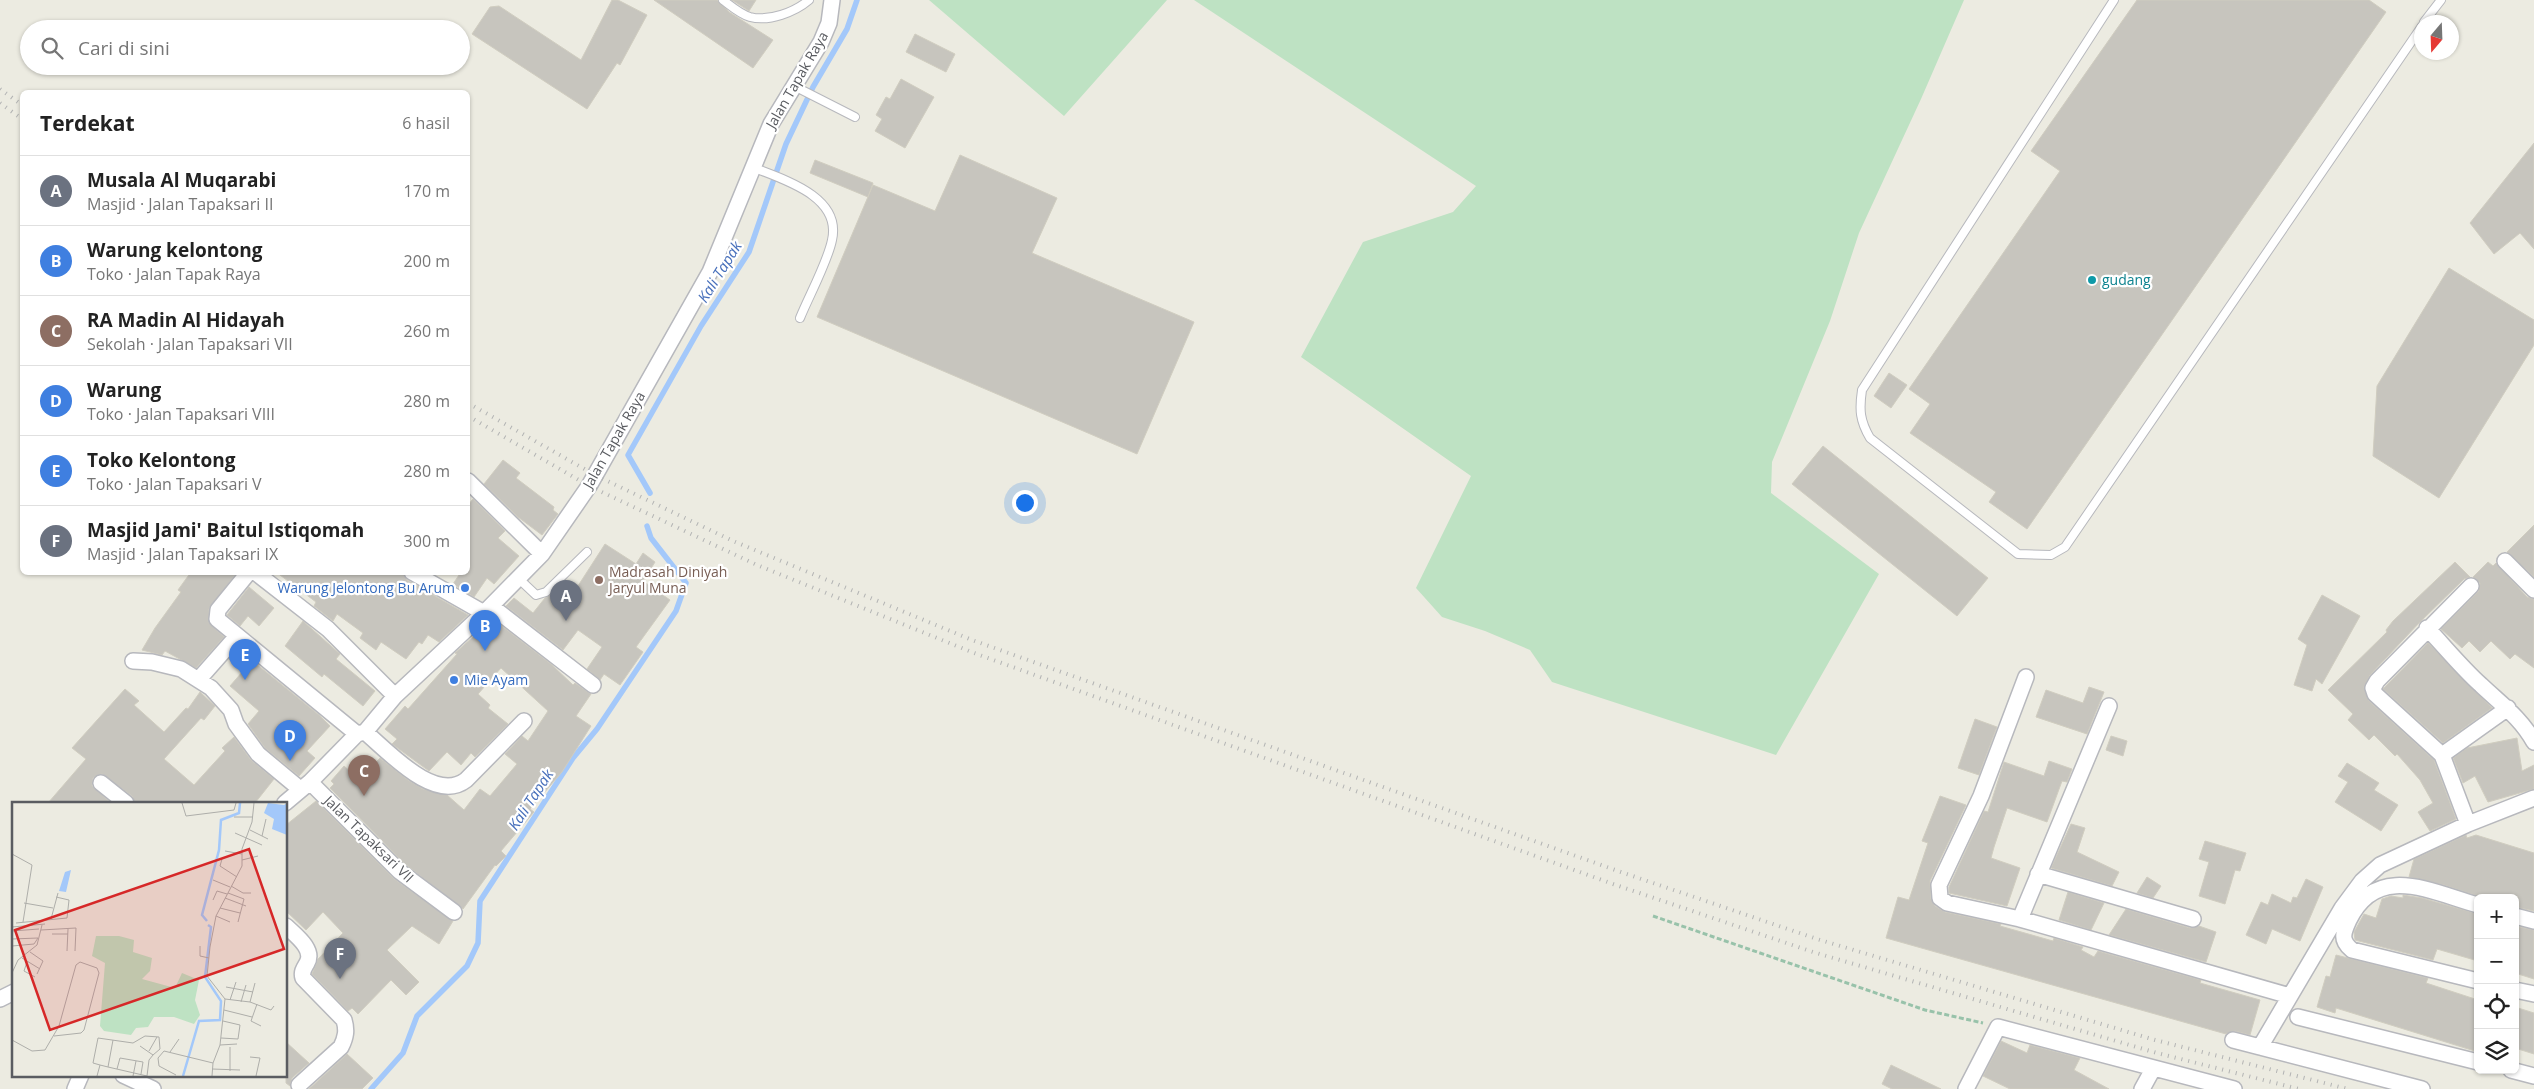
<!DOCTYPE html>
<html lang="id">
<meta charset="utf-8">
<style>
body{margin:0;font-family:"Open Sans",sans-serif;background:#f2f2f2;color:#222}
.controls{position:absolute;right:15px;bottom:15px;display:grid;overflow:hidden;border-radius:8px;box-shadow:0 1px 4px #0004}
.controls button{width:45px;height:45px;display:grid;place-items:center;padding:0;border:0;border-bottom:1px solid #e0e0e0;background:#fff;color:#222;font:25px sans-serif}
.compass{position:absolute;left:2414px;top:15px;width:45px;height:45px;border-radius:50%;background:#fff;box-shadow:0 1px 4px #0004;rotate:199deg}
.you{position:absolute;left:1024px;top:502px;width:18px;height:18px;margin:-12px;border:4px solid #fff;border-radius:50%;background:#1a73e8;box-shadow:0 0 0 8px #1a73e833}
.badge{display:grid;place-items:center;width:32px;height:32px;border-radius:50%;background:#2563eb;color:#fff;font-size:16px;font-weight:700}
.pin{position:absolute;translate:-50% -41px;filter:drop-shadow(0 1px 2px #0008)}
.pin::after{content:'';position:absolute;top:26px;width:18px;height:15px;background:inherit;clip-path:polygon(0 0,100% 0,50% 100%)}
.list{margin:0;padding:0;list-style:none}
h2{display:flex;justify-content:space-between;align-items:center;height:65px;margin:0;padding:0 20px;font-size:21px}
h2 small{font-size:16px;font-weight:400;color:#767676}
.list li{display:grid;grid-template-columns:32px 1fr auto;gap:15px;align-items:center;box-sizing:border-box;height:70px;padding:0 20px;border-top:1px solid #e0e0e0}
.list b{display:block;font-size:19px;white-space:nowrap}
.list p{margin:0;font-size:16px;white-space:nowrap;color:#767676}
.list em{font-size:16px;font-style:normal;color:#767676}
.icon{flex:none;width:28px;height:28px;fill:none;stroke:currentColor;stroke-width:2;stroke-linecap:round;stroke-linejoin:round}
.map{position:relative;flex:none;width:2534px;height:1089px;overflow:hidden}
.search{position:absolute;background:#fff;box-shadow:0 1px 4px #0004;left:20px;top:20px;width:450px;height:55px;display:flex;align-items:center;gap:12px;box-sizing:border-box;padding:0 18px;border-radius:28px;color:#767676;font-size:19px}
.panel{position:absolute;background:#fff;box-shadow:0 1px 4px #0004;left:20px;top:90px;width:450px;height:485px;border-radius:8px}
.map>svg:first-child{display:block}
.green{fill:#bee2c3}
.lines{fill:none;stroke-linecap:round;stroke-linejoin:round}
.stream{stroke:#a3c8fa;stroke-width:5.5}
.building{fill:#c7c5be;stroke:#d0cdc0}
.service-casing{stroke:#b7b8bd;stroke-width:10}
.minor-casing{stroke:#b7b8bd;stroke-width:18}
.path{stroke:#98c2aa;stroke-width:3;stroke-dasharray:5 2.5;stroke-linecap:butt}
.service{stroke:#fff;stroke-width:8}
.minor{stroke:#fff;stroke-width:15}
.rail{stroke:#b2b3b3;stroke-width:4;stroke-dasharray:1 6;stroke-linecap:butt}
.culture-dot{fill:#0f9aa8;stroke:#fff;stroke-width:2}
.education-dot{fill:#8d6e63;stroke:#fff;stroke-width:2}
.shop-dot{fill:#3f7fe0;stroke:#fff;stroke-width:2}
.labels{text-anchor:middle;stroke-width:4.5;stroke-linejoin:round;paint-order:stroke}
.street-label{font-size:14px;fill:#5a5c61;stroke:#fff}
.culture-label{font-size:14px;fill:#0d838f;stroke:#fff;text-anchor:start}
.education-label{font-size:14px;fill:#785e54;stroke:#fff;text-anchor:start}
.shop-label{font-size:14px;fill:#366cbe;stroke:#fff;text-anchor:end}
.water-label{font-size:15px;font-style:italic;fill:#4870bb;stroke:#fff}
.inset-river{fill:none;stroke:#a3c8fa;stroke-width:2.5}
.inset-road{fill:none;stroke:#aeaeaa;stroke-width:1}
.view{fill:#d62828;fill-opacity:0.15;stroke:#d62828;stroke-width:2.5}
.inset-edge{fill:none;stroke:#5a5c61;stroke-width:2.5}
</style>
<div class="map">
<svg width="2534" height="1089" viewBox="0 0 2534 1089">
<rect width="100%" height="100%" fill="#ecebe1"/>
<path class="green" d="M929,0H1167L1064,116Z
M1194,0H1964L1921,99L1859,233L1830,321L1772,462L1771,493L1879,574L1776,755L1552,682L1530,650L1485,631L1442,617L1416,588L1471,476L1301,357L1363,242L1453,212L1476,186Z"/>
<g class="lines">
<path class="stream" d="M650,493L628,455L701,326L749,252L786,144L813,87L847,29L857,0
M371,1089L403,1053L417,1016L467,966L478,943L480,901L573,758L597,729L676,611L686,583L651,538L647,526"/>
</g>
<path class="building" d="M612,0H618L647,15L620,65L617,63L587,109L472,34L490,7L499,6L581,60Z
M654,0H717L729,12L773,40L753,68Z
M732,0H756L749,11Z
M2137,0H2369L2386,12L2027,529L1989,502L1996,492L1910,433L1930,404L1909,389L2060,171L2031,151Z
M915,34L955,54L946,72L906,52Z
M901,79L934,97L905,148L875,131L882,119L876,115L886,97L890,99Z
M2534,143V249L2520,233L2494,254L2470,223Z
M960,155L1057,198L1032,253L1194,322L1137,454L817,317L873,185L935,211Z
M815,160L873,183L868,197L810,173Z
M2449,268L2534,320V345L2439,498L2373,456L2377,386Z
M1889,373L1907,385L1891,408L1874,396Z
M1823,446L1988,578L1957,616L1792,484Z
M503,460L520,473L516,478L554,507L553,510L558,514L542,535L518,517L484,484Z
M473,499L505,531L498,538L519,556L494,584L487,578L474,597L453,584L461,572H468V505Z
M2534,525V577L2507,552Z
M605,544L636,564L643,553L655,562L643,581L670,600L636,647L643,652L620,685L604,674L600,680L587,669L602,647L578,630L563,650L506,606L514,598L533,613L545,598L554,592L567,603Z
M2455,562L2470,577L2464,579L2420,622L2370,675L2364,687L2369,701L2434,760L2456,819L2430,831L2418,812L2433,803L2420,780L2397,754L2395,756L2374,735L2369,740L2348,720L2353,714L2328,690L2387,632L2386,630L2393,621Z
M2488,562L2493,566L2496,563L2527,597L2534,599V668L2515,654L2510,659L2491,641L2480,652L2469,641L2462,648L2441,629L2478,592L2480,583L2473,577Z
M191,572H232L235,575L209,609V623L224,637L196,668L165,651L162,655L142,650L155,628L181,592L178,590Z
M276,572H403L407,580L468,615L439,642L428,635L422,644L419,642L406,659L381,642L376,650L360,638L363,633L337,614L333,621L314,606L316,602Z
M249,587L274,608L259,626L248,616L240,626L227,615Z
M2322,595L2360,616L2322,684L2316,679L2312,691L2294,685L2307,645L2298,639Z
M493,619L551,664L573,685L575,683L591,694L576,716L591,726L562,772L530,809L534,812L501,851L506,856L496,866L495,865L463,909L405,864L330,788L334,784L331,781L344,766L360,780L380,758L408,780L423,789L447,795L464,810L480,789L490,796L517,764L505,754L522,736L528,741L548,711L501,668L478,694L490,705L488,708L508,724L475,757L471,753L461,765L447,752L429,771L392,744L397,739L385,729L405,706L408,709L457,654L455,653Z
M303,621L340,654L336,659L375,691L363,706L324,674L322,677L285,646Z
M2428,643L2492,708L2443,743L2383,689Z
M238,649L319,715L330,726L307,751L315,758L299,776L265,748L248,724L259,711L230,686L243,671L229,659Z
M2089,687L2104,692L2087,734L2036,717L2046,690L2083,703Z
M125,689L139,701L134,705L164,732L186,708L188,709L200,692L215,706L204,720L201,718L164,759L194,785L225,751L222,748L234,737L251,760L274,779L255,803H135L132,796L102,774L93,778L92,786L111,803H48L86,759L72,748Z
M1975,719L1997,727L1979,775L1958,768Z
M2111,736L2127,741L2123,756L2106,750Z
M2517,738L2522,771L2534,765V789L2488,802L2475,776L2463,783L2453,758L2467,748Z
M2049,761L2072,769L2067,782L2062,781L2047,822L2007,808L1994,847L1991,858L2020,868L2007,906L1949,893V887L1984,811L1988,812L2004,762L2044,776Z
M2347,763L2379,783L2374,790L2398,805L2381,831L2335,802L2348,782L2338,776Z
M1940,796L1966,805L1930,881L1931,899L1935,906L1945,912L2001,924L2000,926L2053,941L2054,938L2083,947L2081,950L2094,957L2098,951L2201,980L2200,983L2260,1000L2250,1035L2235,1031L2226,1034L1886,938L1898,897L1909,900L1928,843L1922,841Z
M316,801L393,878L453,921L439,944L412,926L387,950L419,982L406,995L391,980L358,1014L352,1008L348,1011L312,974L318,959L343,933L323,912L306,930L286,911V825Z
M2071,824L2085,828L2077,852L2119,872L2112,886L2051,868Z
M2466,835L2467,838L2476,835L2534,853V911L2515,907V898H2484L2444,885L2409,877L2414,859Z
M2205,841L2246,853L2240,871L2235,870L2225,904L2199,896L2209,862L2199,859Z
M2147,877L2161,886L2153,898L2137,893Z
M2306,879L2323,887L2300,941L2272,929L2266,944L2246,935L2261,902L2268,905L2272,894L2291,903L2293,897L2297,898Z
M2068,892L2104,903L2091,930L2059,920Z
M2403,895L2422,898L2478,914V961L2437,949L2433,960L2355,940L2354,932L2364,914L2376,918L2382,899L2391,896L2403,898Z
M2126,909L2190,928L2199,926L2216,932L2206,962L2109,935Z
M2515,926L2534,930V979L2515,973Z
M2336,955L2428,978L2426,983L2478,1000V1052L2336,1008L2335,1013L2317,1007L2326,976L2330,977Z
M2515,1007L2534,1013V1054L2515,1048Z
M2001,1041L2027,1053L2030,1045L2080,1058L2074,1070L2109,1089H2010L1983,1076Z
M286,1042L309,1063L292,1078L290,1086L286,1083Z
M347,1054L373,1078L362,1089H309Z
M1891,1065L1941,1089H1892L1882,1084Z"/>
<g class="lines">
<defs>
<path id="service" d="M723,0C731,6 740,14 750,17C769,22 795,12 809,0
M2114,0L1862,390C1859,410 1860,421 1870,438L2018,554L2051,555L2065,547L2422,26
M2424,22L2441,0
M792,85L855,117
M752,167C782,179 842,196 832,240C828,261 809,296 800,318
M518,578L536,595L546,592L587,552"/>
<path id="minor" d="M468,481L542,554
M2505,561L2534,590
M249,572L218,610L217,619L357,734
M255,572L328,629L395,696
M412,572L484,613
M491,606L593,685
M2427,628C2445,647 2462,668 2481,685C2501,704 2521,718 2534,742
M133,661L152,662L181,669L211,688L231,710L236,724L258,754L300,789
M2026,677L1981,796L1939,885L1940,898L1947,903L2020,919L2290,996
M199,679L237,636
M365,732C388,751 435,804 466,780L524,721
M2442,755L2508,708
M310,782L399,871L454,912
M101,783L126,803
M285,803L310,782L357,734L365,732L395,696L484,613L542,554L589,486L710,272L771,124L821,42L829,23L832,0
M2468,824L2442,755L2375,694L2373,688L2377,681L2471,586
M2038,874L2193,919
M2478,905C2431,892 2377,862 2349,920C2343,933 2340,940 2352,950L2478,981
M2515,916L2534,921
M2020,919L2109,706
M286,926C295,935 315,949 307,963C304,968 301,972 303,978L344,1020C347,1030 346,1037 341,1047L299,1085
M2515,990L2534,994
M0,999L14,992
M2298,1017L2478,1062
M2233,1040L2422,1089
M2260,1047L2342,908L2362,881L2380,865L2468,824L2534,798
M2511,1070L2534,1076
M123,1075L153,1089
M75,1089L81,1075
M1966,1089L1998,1027L2234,1089
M2142,1089L2153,1069"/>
</defs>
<use href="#service" class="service-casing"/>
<use href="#minor" class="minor-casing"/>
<path class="path" d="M1653,916L1925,1010L1983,1023"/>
<use href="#service" class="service"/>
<use href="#minor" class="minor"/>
<path class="rail" d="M0,89L22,105
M0,103L22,119
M468,403L595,475L733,541L972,640L1618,871L1817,939L2155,1040L2348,1089
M468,416L589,486L757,565L974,653L1613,884L1813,952L2157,1053L2299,1089"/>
</g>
<circle class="culture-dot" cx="2092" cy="280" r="5"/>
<circle class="education-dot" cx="599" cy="580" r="5"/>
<g class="shop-dot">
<circle cx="465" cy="588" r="5"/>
<circle cx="454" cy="680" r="5"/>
</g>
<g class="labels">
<g class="street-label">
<text transform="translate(797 80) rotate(-60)" y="5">Jalan Tapak Raya</text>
<text transform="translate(614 440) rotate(-60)" y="5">Jalan Tapak Raya</text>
<text transform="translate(369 839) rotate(44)" y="5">Jalan Tapaksari VII</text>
</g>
<g class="culture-label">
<text x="2102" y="285">gudang</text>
</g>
<g class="education-label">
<text x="609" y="577">Madrasah Diniyah<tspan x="609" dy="16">Jaryul Muna</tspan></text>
</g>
<g class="shop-label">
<text x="455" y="593">Warung Jelontong Bu Arum</text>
<text x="464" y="685" text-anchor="start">Mie Ayam</text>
</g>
<g class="water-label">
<text transform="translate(720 272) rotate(-58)" y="5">Kali Tapak</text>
<text transform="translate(531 800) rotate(-57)" y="5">Kali Tapak</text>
</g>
</g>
<g transform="translate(12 802)">
<rect width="275" height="275" fill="#ecebe1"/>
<path d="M84,134H107L122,138L121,150L140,156L138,169L130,177L163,186L170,171L187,178L183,198L188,213L182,222L162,215H142L136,225L124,226L119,233L92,229L88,224L93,161L80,154Z" fill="#bee2c3"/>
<path d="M256,1L272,3L275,1V33L260,27L262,17L252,11ZM59,68L54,90L47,89L53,70Z" fill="#a3c8fa"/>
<path class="inset-river" d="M195,119L190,113L207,48L209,18L227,11L228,1M171,274L187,219L208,218L209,199L193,175L199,125L196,123"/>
<path class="inset-road" d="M170,1L174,14L222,8L224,1M222,15H241M238,28L256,37M223,31L250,43M250,34L254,17M213,49L230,52M0,52L20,63L11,120M210,57L208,64L225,75M230,58L246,54M201,78L218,85M219,84L231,91H239M216,91L232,97L226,120M213,96L234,104M201,98L205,89L215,92M12,101L41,106M208,106L228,111M204,114L218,120M39,117L46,91M4,121L55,116L57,98L44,95M0,125L33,122M29,128L64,126L63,149M0,129L27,127M40,132H56M0,137L26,136L22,142L0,144M188,144V154L197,156M55,149L56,127M18,150L31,159L25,172M10,156L28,167M15,160L12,169L23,175M0,171L6,158L25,143L30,123M214,185L241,190M213,197L238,200L259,208L262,204M218,198L224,180M229,200L234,183M238,200L243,181M245,202L239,219L249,224M212,208L240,215M209,236L226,237L228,223L211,219M0,238L20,249L33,248L47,224L64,163L68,160L85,166L87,171L72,228L69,231L42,234M208,243L225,242M128,244L141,253L137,258L135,274M218,245V269M137,249L145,235M158,250L167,237M238,255L248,256L244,274M88,263L96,265L101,238M96,265L135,274M105,267L108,256L131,260L129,272M200,267L228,268M164,273L147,264L146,256L152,249L201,261M85,274L88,263L81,261L86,236L121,241L133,234L147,235L148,247L141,253M121,274L124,259M200,274L201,261L208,243L213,197L195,174L198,145L204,114L230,64V47L240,20L242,1"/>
<path class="view" d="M237,47L272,147L38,228L3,128Z"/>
<rect width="275" height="275" class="inset-edge"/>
</g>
</svg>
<div class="controls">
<button>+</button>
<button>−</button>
<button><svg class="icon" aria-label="locate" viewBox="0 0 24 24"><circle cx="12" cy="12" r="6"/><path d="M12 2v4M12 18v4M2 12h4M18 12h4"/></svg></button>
<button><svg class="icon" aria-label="layers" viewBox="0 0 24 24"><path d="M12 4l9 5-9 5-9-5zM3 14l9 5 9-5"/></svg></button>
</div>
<svg class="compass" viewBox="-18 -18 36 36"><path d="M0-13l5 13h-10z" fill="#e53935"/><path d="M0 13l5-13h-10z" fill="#767676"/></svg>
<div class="you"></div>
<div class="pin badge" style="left:566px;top:621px;background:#6b7280">A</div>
<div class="pin badge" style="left:485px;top:651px;background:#3f7fe0">B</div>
<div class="pin badge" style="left:364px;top:796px;background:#8d6e63">C</div>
<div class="pin badge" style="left:290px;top:761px;background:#3f7fe0">D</div>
<div class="pin badge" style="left:245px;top:680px;background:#3f7fe0">E</div>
<div class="pin badge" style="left:340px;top:979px;background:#6b7280">F</div>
<div class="search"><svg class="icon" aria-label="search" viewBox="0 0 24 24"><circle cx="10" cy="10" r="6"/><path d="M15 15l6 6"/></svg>Cari di sini</div>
<section class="panel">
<h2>Terdekat<small>6 hasil</small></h2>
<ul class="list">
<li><span class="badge" style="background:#6b7280">A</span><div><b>Musala Al Muqarabi</b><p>Masjid · Jalan Tapaksari II</p></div><em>170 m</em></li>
<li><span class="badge" style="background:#3f7fe0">B</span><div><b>Warung kelontong</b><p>Toko · Jalan Tapak Raya</p></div><em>200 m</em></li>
<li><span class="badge" style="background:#8d6e63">C</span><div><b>RA Madin Al Hidayah</b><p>Sekolah · Jalan Tapaksari VII</p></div><em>260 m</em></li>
<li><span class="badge" style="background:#3f7fe0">D</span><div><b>Warung</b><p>Toko · Jalan Tapaksari VIII</p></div><em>280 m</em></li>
<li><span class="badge" style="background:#3f7fe0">E</span><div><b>Toko Kelontong</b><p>Toko · Jalan Tapaksari V</p></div><em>280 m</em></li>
<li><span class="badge" style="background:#6b7280">F</span><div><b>Masjid Jami' Baitul Istiqomah</b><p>Masjid · Jalan Tapaksari IX</p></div><em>300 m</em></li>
</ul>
</section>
</div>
